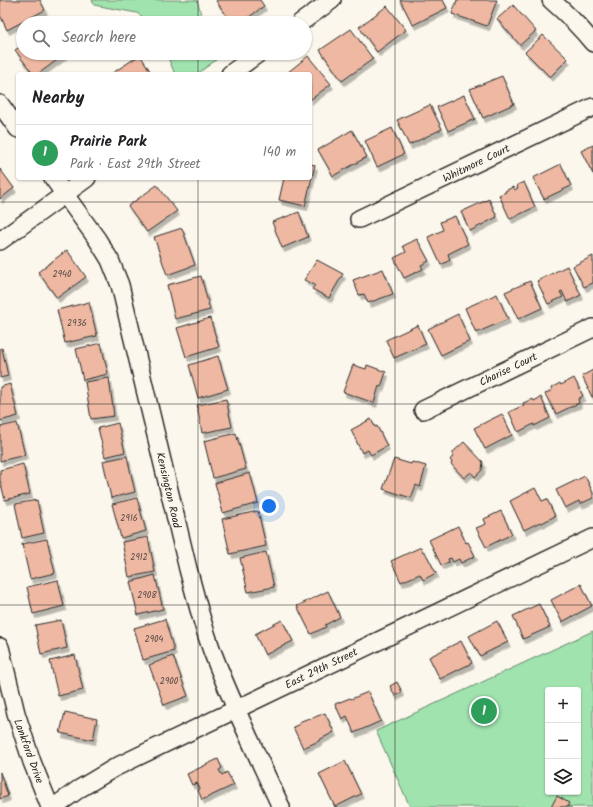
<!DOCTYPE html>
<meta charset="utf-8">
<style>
body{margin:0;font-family:Kalam,sans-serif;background:#f2f2f2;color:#202124}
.controls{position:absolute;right:12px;bottom:12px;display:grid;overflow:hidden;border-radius:4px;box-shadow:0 1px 3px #0004}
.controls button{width:36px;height:36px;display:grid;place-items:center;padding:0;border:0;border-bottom:1px solid #e0e0e0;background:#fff;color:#202124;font:20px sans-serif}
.you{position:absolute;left:269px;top:506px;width:14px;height:14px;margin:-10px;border:3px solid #fff;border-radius:50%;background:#1a73e8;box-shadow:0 0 0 6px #1a73e833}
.badge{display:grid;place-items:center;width:26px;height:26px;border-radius:50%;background:#1f6fb2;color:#fff;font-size:13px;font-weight:700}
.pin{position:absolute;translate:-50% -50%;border:2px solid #fff;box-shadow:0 1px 4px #0006}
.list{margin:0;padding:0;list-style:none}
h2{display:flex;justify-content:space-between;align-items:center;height:52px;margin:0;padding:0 16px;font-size:17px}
h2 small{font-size:13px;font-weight:400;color:#757577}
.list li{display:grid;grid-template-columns:26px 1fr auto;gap:12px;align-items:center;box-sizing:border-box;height:56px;padding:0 16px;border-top:1px solid #e0e0e0}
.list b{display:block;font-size:15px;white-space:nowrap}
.list p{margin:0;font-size:13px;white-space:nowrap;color:#757577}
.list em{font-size:13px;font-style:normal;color:#757577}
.icon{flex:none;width:22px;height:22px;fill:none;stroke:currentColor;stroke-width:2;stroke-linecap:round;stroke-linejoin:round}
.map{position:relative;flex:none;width:593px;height:807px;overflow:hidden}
.search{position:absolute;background:#fff;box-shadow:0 1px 3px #0004;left:16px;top:16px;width:296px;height:44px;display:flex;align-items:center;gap:10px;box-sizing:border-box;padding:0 14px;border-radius:22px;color:#757577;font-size:15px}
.panel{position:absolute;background:#fff;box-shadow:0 1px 3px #0004;left:16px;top:72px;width:296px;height:108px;border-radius:4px}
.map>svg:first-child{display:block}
.green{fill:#a0e3ae;stroke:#66876c;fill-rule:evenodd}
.building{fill:#eeb8a2;stroke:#2b2b2b;filter:url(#shadow)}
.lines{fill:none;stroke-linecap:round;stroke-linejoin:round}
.street-casing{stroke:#2b2b2b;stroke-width:20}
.street{stroke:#fbf7ec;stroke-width:17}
.grid{fill:none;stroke:#2b2b2b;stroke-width:1;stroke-opacity:0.55}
.labels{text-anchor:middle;stroke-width:3.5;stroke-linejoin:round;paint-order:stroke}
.number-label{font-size:9px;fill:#5c4e49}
.street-label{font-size:11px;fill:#2b2b2b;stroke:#fbf7ec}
</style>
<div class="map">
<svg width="593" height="807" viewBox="0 0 593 807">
<defs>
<filter id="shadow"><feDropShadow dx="2.5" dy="4.5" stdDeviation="0" flood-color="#0004"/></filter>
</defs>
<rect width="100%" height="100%" fill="#fbf7ec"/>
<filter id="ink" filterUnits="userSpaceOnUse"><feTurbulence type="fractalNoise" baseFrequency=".025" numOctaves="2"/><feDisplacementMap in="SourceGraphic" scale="8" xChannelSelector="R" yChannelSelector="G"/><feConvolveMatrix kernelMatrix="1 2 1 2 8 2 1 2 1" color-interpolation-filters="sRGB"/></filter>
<g filter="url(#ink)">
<path class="green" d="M92,0H197L204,23H151L137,13L94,5Z
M166,53H214L216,60L197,74H175Z
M593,631V807H410L376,731ZM548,690H578V792H548Z"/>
<path class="building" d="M0,0H40L45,10L7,30L0,15Z
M217,0H260L264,6L241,23H232L216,1Z
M400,0H443L447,8L413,25Z
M457,0H497L487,26L452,14Z
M513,5L536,31L520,45L497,19Z
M387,6L406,30L377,52L359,27Z
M351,29L373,59L342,81L320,50Z
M543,35L568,59L550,77L525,52Z
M23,45V53H62L64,55L38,74H33L15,50Z
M140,55L152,74H111Z
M308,56L331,84L310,100V74H287V73Z
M502,76L514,104L483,118L470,89Z
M464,95L475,119L448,131L437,107Z
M430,105L442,129L409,145L397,120Z
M392,128L404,154L377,167L365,141Z
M352,130L367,157L333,176L318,150Z
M593,145V174L581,151Z
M310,164L315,165L305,206L279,200L284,178H310Z
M561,164L571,186L544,199L533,178Z
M0,169L14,188L0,199Z
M524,182L535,207L510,219L499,195L506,192L505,191L513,187L515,190L518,188L517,185Z
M157,185L177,211L147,232L128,206Z
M489,199L497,217L470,231L461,212Z
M299,212L308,237L282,248L272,222Z
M455,216L468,244L448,254L450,260L441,265L428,237L443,230L440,222Z
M182,228L195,265L167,275L154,237Z
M417,239L429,261L421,265L423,269L404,278L394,258L406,252L403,246Z
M67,250L86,277L57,298L38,272Z
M593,256V283L584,287L573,266Z
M317,260L343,274L329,298L312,289L315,285L304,280Z
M567,266L581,295L567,302L562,291L560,292L563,297L548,304L537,281Z
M383,269L393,294L368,303L364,294L359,295L353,280Z
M201,276L210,310L175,319L167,285Z
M530,281L542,308L518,319L505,292Z
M497,294L508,319L476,333L465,308Z
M89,302L97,336L65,343L57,310Z
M458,314L470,341L441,355L428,329Z
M210,318L219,347L186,357L177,328Z
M418,325L426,344L394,358L386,340Z
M101,343L108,374L83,380L76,349Z
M2,348L8,376L0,378V349Z
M218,356L228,389L198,398L189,365Z
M353,365L366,369L367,365L386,372L381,387L379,386L374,403L343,392Z
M593,370V397H592L582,376Z
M109,378L114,416L91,419L85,382Z
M574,378L583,396L578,399L579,403L556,414L545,394L552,390L551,388L560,383L561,385Z
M10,384L18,416L0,421V387Z
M541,397L550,418L534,426V424L518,432L509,412L524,405L523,403L533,399L534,401Z
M226,399L232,427L202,433L197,405Z
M502,414L512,435L485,449L474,428Z
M371,419L375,427L377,426L387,446L371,455L368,450L362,453L351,430Z
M17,423L25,455L0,461V427Z
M118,423L125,452L105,457L98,428Z
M236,433L246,469L213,478L204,441Z
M464,442L483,462L482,470L475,477L471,472L464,478L451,464L452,462L450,460L453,456V452Z
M127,456L135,492L111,498L103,461Z
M394,459L411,464L412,462L426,466L420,487L416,485L411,498L383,489Z
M23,464L30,494L5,500L0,480V470Z
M250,473L258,503L223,513L215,483Z
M585,476L593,493V498L580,504L579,501L565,508L556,490Z
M535,488L542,501L547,499L555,516L542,523L540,522L524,530L510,501Z
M137,498L146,531L121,538L112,504Z
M37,500L44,533L22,538L15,504Z
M258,511L266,546L230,554L222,519Z
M501,511L512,534L486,547L476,528L486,524L484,519Z
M458,526L466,543L468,542L475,556L461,563L459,559L453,562L451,558L448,559L449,562L441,565L429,540Z
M148,537L155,572L129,577L122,542Z
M47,539L55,573L30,579L22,544Z
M421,547L423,552H425L436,573L423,580L420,574L401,582L391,561Z
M266,552L274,587L248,592L240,558Z
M155,575L163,609L138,615L130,582Z
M58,580L64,606L33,614L27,587Z
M581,584L592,606L562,622L551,600Z
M328,591L340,617L325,625L326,627L311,634L297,606Z
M539,604L550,627L523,639L513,616Z
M165,619L174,651L143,660L134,628Z
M61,620L67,648L41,654L35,625Z
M282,620L293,641L265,655L255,634Z
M497,621L508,642L480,656L469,636Z
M461,641L472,663L440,679L429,657Z
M75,655L83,690L58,696L50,661Z
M173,656L188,696L164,705L149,665Z
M397,682L402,692L395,696L390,686Z
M368,692L381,721L354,733L347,716L342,719L335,704L350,698L351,699Z
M65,712L97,719L93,740L60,733Z
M325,713L334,732L319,740V741L303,748L293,727L300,724L299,722L309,718L310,719Z
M218,759L222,768L219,770L222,775L227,772L234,785L202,800L198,790L200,789L197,783L192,785L187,774Z
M345,761L361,794L335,807L319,774Z
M0,772L8,796L0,799Z
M557,796L569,803L567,807H551Z"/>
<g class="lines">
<defs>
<path id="street" d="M551,0C566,13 580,27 593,43
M300,23L332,0
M230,74L259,53
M0,104L18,129
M53,178L97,239L110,260L120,285L188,569C196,598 203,628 214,656C234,708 258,757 281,807
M359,219L593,107
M0,241L87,178
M423,410L593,328
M0,647L16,713L32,762L50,807
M54,807L79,789L116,767L593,538"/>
</defs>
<use href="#street" class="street-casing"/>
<use href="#street" class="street"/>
</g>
</g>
<path class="grid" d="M198,0V23M395,0V807M198,53V74M198,178V807M0,202H593M0,404H593M0,605H593"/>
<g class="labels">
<g class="number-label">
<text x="62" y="277">2940</text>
<text x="77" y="326">2936</text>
<text x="129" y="521">2916</text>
<text x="139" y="560">2912</text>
<text x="147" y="598">2908</text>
<text x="154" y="642">2904</text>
<text x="169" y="684">2900</text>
</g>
<g class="street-label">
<text transform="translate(476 163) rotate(-26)" y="4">Whitmore Court</text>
<text transform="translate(508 369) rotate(-26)" y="4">Charise Court</text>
<text transform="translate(169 490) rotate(77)" y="4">Kensington Road</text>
<text transform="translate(321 668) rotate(-26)" y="4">East 29th Street</text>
<text transform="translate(29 751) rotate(70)" y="4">Lankford Drive</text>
</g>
</g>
</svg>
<div class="controls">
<button>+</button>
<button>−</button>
<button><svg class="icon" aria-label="layers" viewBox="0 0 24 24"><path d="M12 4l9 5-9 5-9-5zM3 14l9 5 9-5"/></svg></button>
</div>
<div class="you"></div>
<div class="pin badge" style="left:484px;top:711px;background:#2e9e5b">1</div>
<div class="search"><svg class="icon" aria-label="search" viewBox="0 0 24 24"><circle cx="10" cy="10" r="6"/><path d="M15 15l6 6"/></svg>Search here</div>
<section class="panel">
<h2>Nearby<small></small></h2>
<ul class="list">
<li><span class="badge" style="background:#2e9e5b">1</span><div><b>Prairie Park</b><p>Park · East 29th Street</p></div><em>140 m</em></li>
</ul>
</section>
</div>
